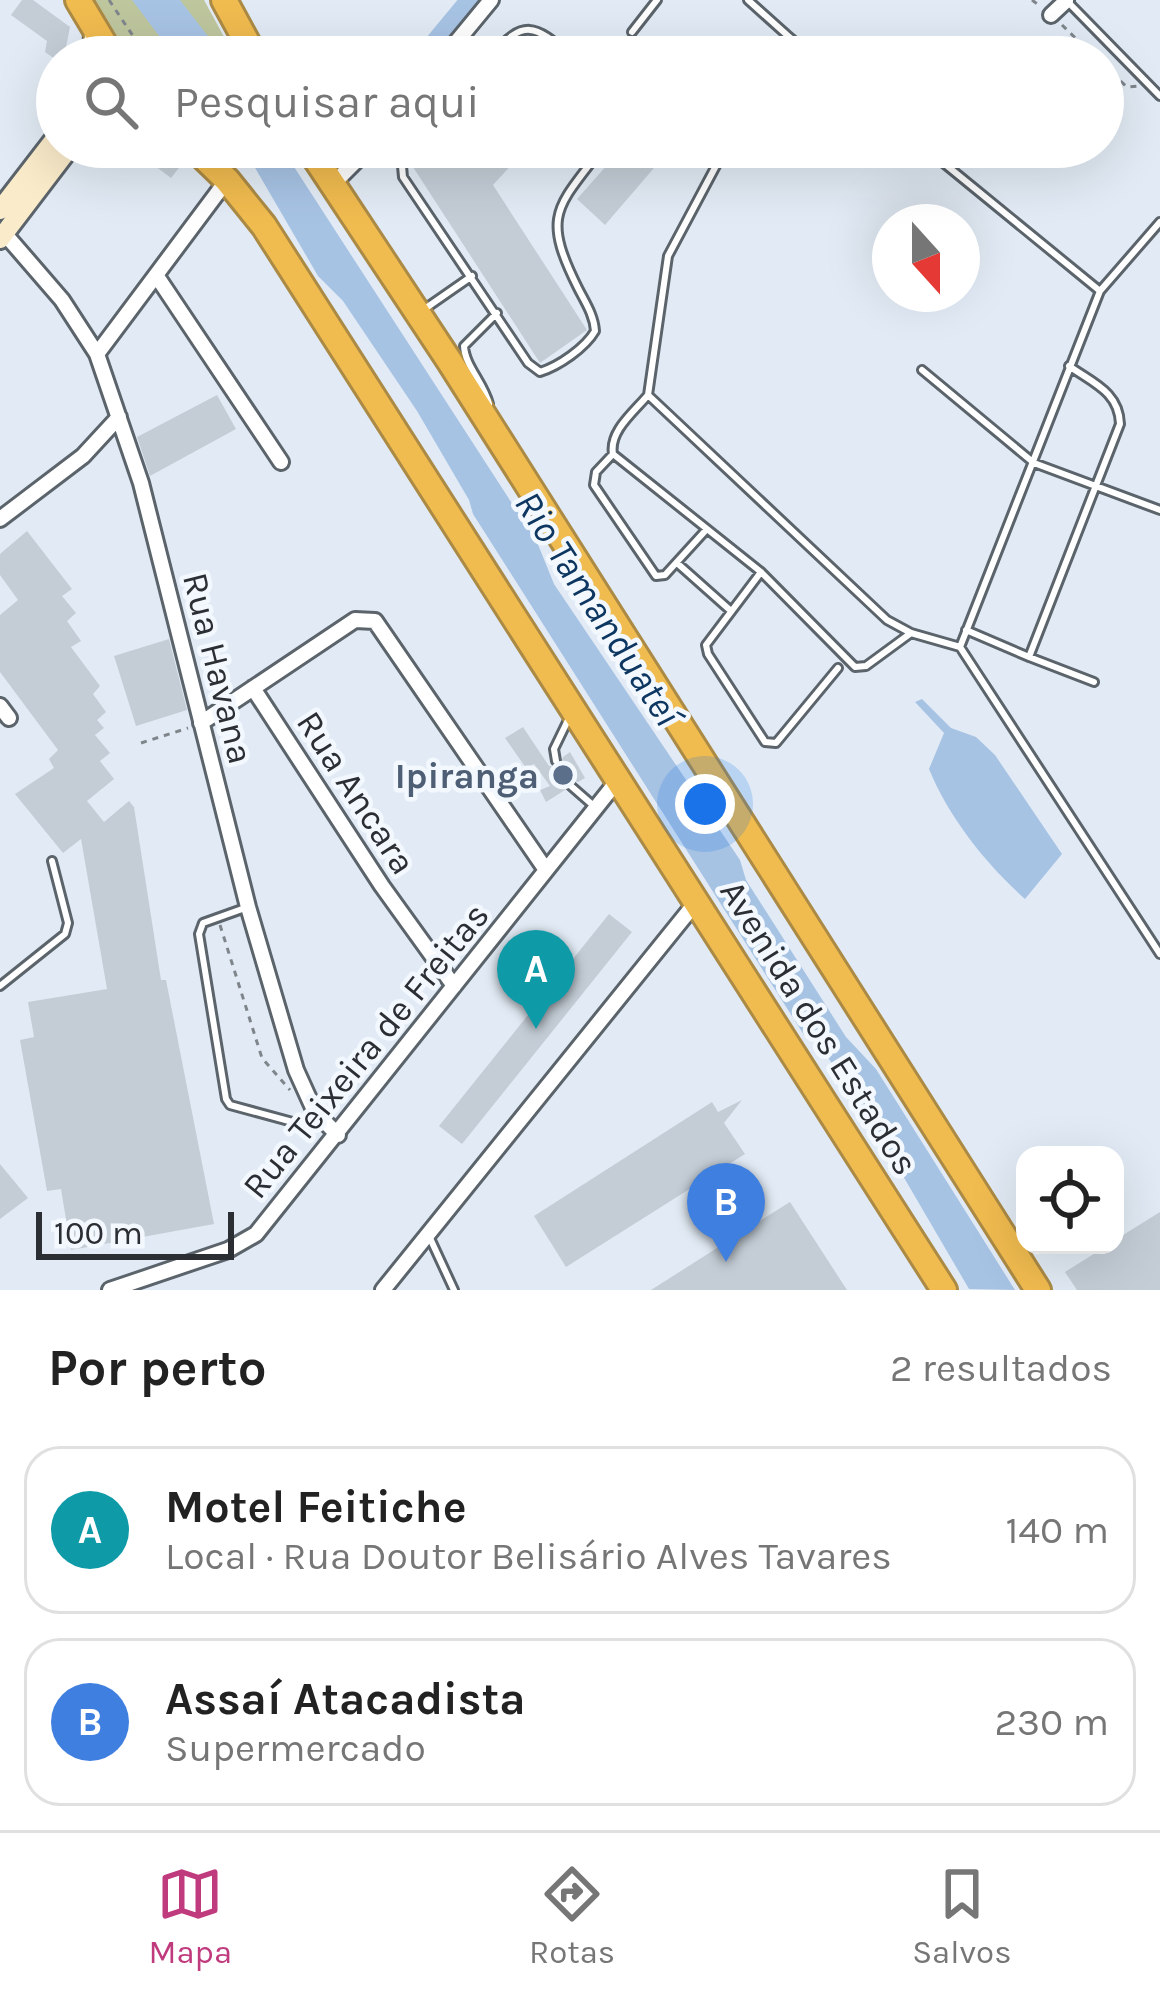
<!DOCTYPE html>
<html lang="pt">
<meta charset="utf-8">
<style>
body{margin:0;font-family:Karla,sans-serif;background:#f2f2f2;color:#222}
.controls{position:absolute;right:36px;bottom:36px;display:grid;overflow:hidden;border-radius:24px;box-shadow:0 12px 48px #0002}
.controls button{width:108px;height:108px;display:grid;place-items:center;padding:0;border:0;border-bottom:3px solid #e0e0e0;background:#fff;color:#222;font:60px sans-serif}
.compass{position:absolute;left:872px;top:204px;width:108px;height:108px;border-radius:50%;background:#fff;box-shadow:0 12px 48px #0002;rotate:159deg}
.scale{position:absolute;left:36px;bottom:30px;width:198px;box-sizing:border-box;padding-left:12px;border:6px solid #2b2e32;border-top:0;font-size:33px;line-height:42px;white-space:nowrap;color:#2b2e32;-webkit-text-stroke:9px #f2f8fe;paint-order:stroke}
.you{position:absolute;left:705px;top:804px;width:42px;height:42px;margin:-30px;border:9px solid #fff;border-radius:50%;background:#1a73e8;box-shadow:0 0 0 18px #1a73e833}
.badge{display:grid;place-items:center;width:78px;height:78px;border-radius:50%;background:#c03b7e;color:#fff;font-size:39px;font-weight:700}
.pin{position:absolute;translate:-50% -99px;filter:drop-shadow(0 3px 6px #0008)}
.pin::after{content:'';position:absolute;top:63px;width:42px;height:36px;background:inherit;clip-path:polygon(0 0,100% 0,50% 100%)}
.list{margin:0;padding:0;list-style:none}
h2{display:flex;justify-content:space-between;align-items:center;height:156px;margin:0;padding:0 48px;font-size:51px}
h2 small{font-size:39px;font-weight:400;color:#767676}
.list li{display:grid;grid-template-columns:78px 1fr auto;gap:36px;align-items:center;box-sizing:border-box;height:168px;margin:0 24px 24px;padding:0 24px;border:3px solid #e0e0e0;border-radius:36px}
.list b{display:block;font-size:45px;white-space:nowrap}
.list p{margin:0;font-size:39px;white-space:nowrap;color:#767676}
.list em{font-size:39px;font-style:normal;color:#767676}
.icon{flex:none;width:66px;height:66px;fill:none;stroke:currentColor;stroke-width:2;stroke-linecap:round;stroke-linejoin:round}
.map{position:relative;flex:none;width:1160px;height:1290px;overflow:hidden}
.search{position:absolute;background:#fff;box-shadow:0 12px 48px #0002;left:36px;right:36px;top:36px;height:132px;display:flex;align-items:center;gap:30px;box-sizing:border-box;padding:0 42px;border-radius:66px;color:#767676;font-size:45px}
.sheet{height:540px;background:#fff}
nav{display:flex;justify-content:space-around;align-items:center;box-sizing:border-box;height:168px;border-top:3px solid #e0e0e0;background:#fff;font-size:33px;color:#767676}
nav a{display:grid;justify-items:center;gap:6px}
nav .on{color:#c03b7e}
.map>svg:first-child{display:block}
.green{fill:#bec69e}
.water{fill:#a7c3e4}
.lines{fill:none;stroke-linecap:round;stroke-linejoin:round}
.river{stroke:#a7c3e4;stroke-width:24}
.building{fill:#c4cdd6}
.lane-casing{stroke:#5b636b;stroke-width:12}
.street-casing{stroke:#5b636b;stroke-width:20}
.secondary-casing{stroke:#5b636b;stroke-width:24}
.highway-casing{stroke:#ab8a45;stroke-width:30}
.path{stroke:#7f858b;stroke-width:3;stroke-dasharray:6 6;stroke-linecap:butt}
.lane{stroke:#fff;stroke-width:6}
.street{stroke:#fff;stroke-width:14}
.secondary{stroke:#faebca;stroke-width:18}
.highway{stroke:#f0bb4f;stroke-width:24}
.service-dot{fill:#5c6f8a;stroke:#f2f8fe;stroke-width:4.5}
.labels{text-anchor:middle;stroke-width:9;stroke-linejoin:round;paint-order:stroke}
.street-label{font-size:36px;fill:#2b2e32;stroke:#f2f8fe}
.service-label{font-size:36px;font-weight:bold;fill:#4e5e75;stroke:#f2f8fe;text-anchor:end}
.water-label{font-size:39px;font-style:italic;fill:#0d3660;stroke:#f2f8fe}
</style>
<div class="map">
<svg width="1160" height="1290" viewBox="0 0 1160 1290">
<rect width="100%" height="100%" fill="#e2ebf5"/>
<path class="green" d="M87,0H204L235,57H125Z"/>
<path class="water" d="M132,0H180L224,57H175Z
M243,147H280L287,156L537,542L554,584L740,860L746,880L846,1037L876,1069L1015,1290L969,1289L875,1128L823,1050L804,1035L473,514L469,500L417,411L343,301L318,276Z
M922,699L951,728L976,737L995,755L1062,854L1025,899C986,864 949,818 929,769L944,733L915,702Z"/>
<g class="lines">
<path class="river" d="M426,57L473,0
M348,152L353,147"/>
</g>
<path class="building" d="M22,0H33L70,27L64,57H52L45,52L47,41L11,15Z
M130,147H165L182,164L171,178Z
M451,147H528L493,185L587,330L540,363L413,167L427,155L438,162Z
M623,147H672L605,225L577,199Z
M217,395L236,429L150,476L137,437Z
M27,531L72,589L62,596L76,613L67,621L81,641L71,647L100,686L93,694L106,712L97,720L104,728L95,735L110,753L100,761L114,779L87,801L104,822L129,801L134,807L161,980H166L214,1224L71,1250L61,1189L47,1191L20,1040L34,1037L28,1002L107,989L81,839L63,853L15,794L54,768L49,759L58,750L0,672V615L18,600L0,575V554Z
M169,639L187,710L136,726L114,656Z
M523,727L549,766L560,767L563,757L570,752L585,778L578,782L568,779L565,790L546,802L540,790L550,786L534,764L526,768L505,738Z
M609,914L632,932L462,1144L439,1126Z
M742,1100L724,1123L745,1154L566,1267L534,1216L712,1102L718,1112Z
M0,1164L28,1198L0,1219Z
M790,1202L847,1290H651L739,1234Z
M1160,1212V1290H1077L1065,1272L1108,1245H1115V1240Z"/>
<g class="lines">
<defs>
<path id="lane" d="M748,0L787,35L777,57
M1068,2L1160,96
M632,32L657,0
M787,35L813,57
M490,57C526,16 535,26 573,57
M411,147L402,166L403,177L528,363L540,372C559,366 585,348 595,331C594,315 585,302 578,288C541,214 557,208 603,147
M726,147L668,256L648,395L887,620L911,633L960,647L1160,954
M924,147L1100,291
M426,308L472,276
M922,370L1034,463L1160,510
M648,395C634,412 609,431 613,454L761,572L855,667L866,666L911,633
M489,404C484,383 465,366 464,346L497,313
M613,454L596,472L594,485L656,576L665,575L706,530
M677,563L731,611
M761,572L706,645L708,654L765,742L776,743L838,668
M966,630L1029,657L1120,424C1119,392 1093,383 1069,366
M960,647L1100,291L1160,222
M1029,657L1094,682
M556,761L554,749L569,718
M571,786L595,807
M245,908L203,923L199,934L226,1099L230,1105L300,1124L318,1122
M0,986L65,934L68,923L52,861
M429,1236L454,1290"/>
<path id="street" d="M1051,15L1066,1
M444,57L491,0
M332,185L370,147
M5,234L62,300L97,354L141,483L248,907L296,1070L315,1112L338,1135
M156,275L281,462
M97,354L227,180
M0,519L83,456L119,417
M253,688L382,886L454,986
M0,706L9,718
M201,723L355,620L375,621L546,870
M110,1290L228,1250L256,1234L618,780
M383,1290L697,901"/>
<path id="secondary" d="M93,57L94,32
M0,210L57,136
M0,239L70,147"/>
<path id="highway" d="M78,0L112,57
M224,0L255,57
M193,147L227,180L264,226L944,1290
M308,147L450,362L1038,1290"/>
</defs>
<use href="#lane" class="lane-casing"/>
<use href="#street" class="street-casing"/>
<use href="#secondary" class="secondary-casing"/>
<use href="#highway" class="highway-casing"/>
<path class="path" d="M109,0L147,57
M1032,0L1041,7
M1062,25L1095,57
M1103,65L1127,87L1139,86
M141,743L188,728
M220,925L262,1058L290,1090"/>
<use href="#lane" class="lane"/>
<use href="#street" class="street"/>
<use href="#secondary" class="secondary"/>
<use href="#highway" class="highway"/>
</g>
<circle class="service-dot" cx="563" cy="775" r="12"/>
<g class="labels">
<g class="street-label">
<text transform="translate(219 668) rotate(76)" y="13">Rua Havana</text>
<text transform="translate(357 792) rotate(57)" y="13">Rua Ancara</text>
<text transform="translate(820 1027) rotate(58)" y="13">Avenida dos Estados</text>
<text transform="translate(365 1050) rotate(-51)" y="13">Rua Teixeira de Freitas</text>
</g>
<g class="service-label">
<text x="539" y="788">Ipiranga</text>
</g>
<g class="water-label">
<text transform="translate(599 608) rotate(57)" y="14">Rio Tamanduateí</text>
</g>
</g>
</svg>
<div class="controls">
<button><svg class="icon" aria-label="locate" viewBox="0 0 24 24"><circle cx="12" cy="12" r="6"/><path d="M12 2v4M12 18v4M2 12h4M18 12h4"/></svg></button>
</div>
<svg class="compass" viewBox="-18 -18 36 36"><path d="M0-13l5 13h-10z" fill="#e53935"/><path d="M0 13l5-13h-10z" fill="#767676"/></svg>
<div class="scale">100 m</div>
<div class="you"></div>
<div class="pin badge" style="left:536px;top:1029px;background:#0f9aa8">A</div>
<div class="pin badge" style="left:726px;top:1262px;background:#3f7fe0">B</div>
<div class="search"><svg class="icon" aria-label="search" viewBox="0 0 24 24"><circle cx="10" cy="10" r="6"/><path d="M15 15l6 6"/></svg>Pesquisar aqui</div>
</div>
<section class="sheet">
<h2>Por perto<small>2 resultados</small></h2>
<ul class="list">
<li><span class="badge" style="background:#0f9aa8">A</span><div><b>Motel Feitiche</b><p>Local · Rua Doutor Belisário Alves Tavares</p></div><em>140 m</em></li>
<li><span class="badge" style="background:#3f7fe0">B</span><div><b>Assaí Atacadista</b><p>Supermercado</p></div><em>230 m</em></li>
</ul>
</section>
<nav>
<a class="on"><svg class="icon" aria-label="map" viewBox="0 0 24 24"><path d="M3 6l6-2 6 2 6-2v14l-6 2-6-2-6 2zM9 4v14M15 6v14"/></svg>Mapa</a>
<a><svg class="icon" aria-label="directions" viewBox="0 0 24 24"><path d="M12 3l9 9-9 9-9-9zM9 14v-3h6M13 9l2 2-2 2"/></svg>Rotas</a>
<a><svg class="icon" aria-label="saved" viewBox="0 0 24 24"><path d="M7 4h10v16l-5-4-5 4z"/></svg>Salvos</a>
</nav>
